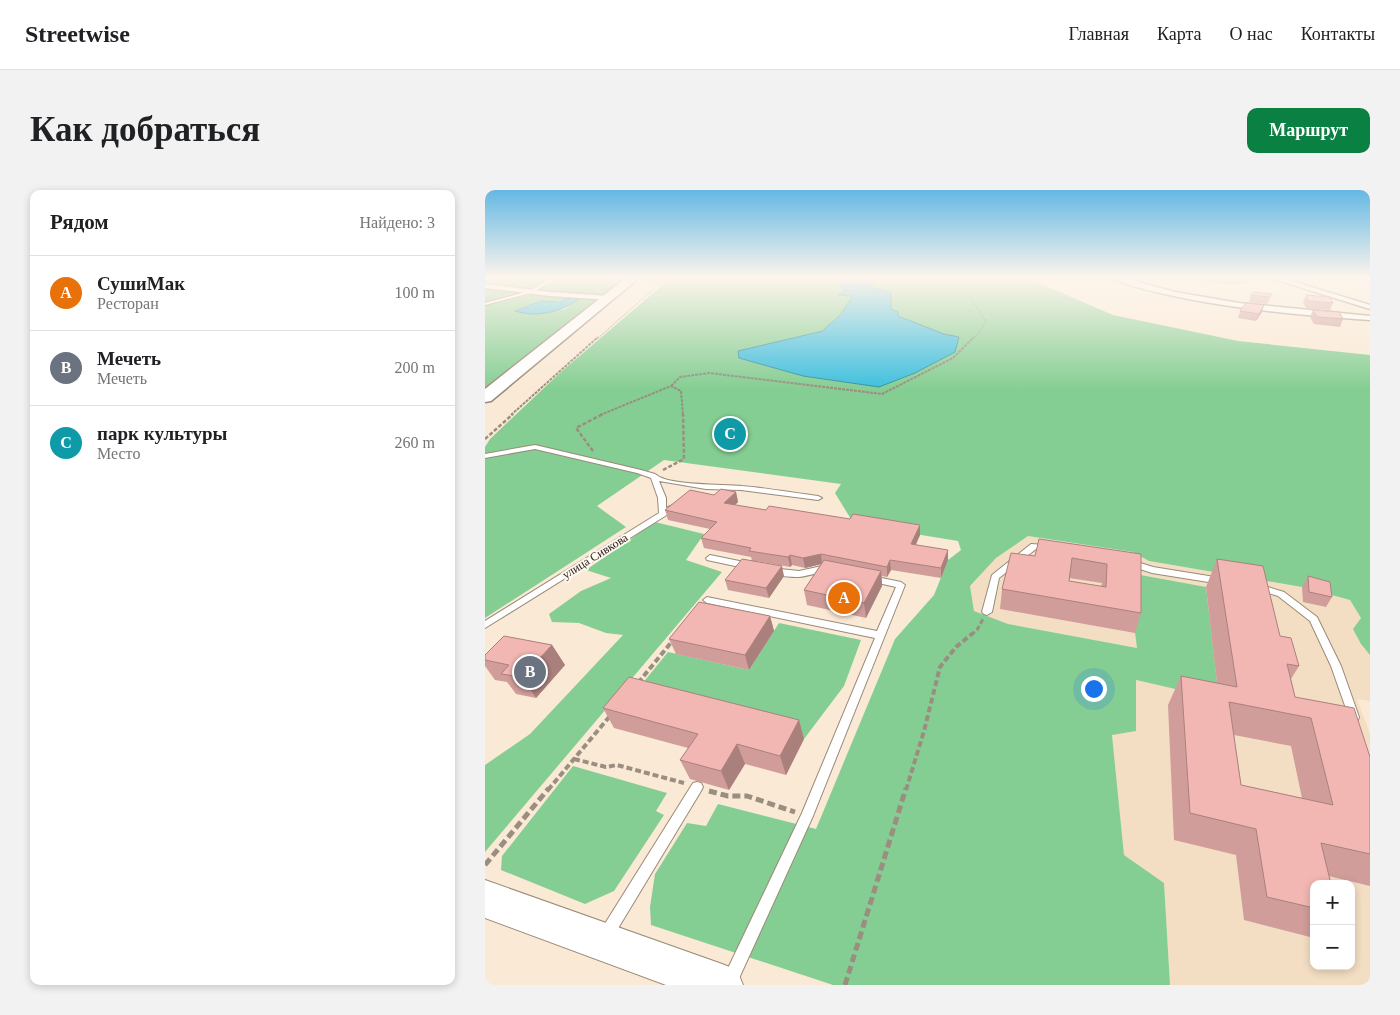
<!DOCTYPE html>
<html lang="ru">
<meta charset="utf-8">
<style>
body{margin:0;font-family:Georgia,serif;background:#f2f2f2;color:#202124}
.controls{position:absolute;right:15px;bottom:15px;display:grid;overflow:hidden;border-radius:10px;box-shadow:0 2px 8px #0003}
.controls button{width:45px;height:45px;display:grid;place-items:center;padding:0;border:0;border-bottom:1px solid #e0e0e0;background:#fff;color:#202124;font:25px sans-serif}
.you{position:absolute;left:608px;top:498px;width:18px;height:18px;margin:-12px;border:4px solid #fff;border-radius:50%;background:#1a73e8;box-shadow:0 0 0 8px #1a73e833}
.badge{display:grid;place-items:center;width:32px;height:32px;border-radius:50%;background:#0b8043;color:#fff;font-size:16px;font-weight:700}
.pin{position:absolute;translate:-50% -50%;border:2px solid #fff;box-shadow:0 1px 5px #0006}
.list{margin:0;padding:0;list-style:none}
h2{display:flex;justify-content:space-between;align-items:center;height:65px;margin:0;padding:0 20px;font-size:21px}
h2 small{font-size:16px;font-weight:400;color:#757577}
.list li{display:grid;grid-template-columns:32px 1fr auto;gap:15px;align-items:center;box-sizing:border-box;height:75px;padding:0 20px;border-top:1px solid #e0e0e0}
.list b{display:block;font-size:19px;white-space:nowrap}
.list p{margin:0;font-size:16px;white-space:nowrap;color:#757577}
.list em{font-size:16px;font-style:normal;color:#757577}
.map{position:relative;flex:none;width:885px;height:795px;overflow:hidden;border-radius:10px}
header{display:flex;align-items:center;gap:30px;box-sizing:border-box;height:70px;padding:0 25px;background:#fff;border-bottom:1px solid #e0e0e0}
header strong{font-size:24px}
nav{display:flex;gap:28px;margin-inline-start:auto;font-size:18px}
.intro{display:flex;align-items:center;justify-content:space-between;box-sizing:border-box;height:120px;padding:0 30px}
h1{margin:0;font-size:35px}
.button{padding:12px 22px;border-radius:10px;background:#0b8043;color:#fff;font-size:18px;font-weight:700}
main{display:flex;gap:30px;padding:0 30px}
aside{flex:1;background:#fff;border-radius:10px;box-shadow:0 2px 8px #0003}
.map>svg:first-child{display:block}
.built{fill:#f3dec3;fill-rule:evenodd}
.green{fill:#85ce93}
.water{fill:#3ebfde;stroke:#3790a3}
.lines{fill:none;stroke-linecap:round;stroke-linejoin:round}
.lane-casing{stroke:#998a78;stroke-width:2}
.street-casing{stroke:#998a78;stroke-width:3}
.secondary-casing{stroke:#998a78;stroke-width:2}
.primary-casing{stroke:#998a78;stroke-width:3}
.path-far5{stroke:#9a8e80;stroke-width:1;stroke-dasharray:2.5 1;stroke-linecap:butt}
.path-far4{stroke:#9a8e80;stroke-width:2;stroke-dasharray:3 1;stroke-linecap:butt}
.path-far3{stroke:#9a8e80;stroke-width:2.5;stroke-dasharray:4 2;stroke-linecap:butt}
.path-far2{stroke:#9a8e80;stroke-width:3;stroke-dasharray:5 2.5;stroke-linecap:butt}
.path-far1{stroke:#9a8e80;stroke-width:4;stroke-dasharray:6 3;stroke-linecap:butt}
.path{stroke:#9a8e80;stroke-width:5;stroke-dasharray:8 4;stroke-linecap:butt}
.lane{fill:#fff;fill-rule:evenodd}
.street{fill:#fff;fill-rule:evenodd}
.secondary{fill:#fff;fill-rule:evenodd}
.primary{fill:#fff;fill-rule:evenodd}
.wall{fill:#d19d9a;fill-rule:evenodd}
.shaded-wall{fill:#aa807d}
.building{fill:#f3b7b3;stroke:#aa807d;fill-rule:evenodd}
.labels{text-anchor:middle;stroke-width:4;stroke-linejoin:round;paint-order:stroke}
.street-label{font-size:12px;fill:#27211a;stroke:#fff8f0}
</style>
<header>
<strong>Streetwise</strong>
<nav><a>Главная</a><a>Карта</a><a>О нас</a><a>Контакты</a></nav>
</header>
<div class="intro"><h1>Как добраться</h1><a class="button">Маршрут</a></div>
<main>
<aside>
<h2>Рядом<small>Найдено: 3</small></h2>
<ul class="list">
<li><span class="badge" style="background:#e8710a">A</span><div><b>СушиМак</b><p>Ресторан</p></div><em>100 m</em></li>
<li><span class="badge" style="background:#6b7280">B</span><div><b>Мечеть</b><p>Мечеть</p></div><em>200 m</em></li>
<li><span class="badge" style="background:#0f9aa8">C</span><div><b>парк культуры</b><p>Место</p></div><em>260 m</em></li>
</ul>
</aside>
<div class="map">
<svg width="885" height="795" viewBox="0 0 885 795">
<rect width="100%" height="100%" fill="#fae9d5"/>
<path class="built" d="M543,346L648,362L664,371L817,397L865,410L876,428V454L885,465V511L872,509L885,544V795H685L679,693L639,665L627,544L651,540V490L734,509L650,443L652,458L523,434L489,421L485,396L511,368ZM829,694H866V776H829Z"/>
<path class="green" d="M0,87H140L116,106L88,105L79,111H55L31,120L53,124L80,119L95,109L113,110L0,197Z
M187,87H540L628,125L753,151L885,165V465L876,454L868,439L876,428L865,410L817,397L664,371L648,362L543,346L511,368L485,396L489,421L523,434L652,458L650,443V384L721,397L734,509L651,490V541L627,545L639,665L679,693L685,795H348L166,735L165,717L170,684L202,633L221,636L233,614L331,639L410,449L449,405L463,370L476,360L473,351L369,334L350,303L356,294L179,270L112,316L141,337L0,428V257L5,249L77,181Z
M699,87H750L766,92C743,97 722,93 699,87Z
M170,332L219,344L201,370L237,382L0,662V575L45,544L138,445L121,443L94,433L67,432L64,424L96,401L126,388L101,380Z
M294,433L376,450L359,496L319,549L148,505L183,462L264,480Z
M88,576L182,603L171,621L179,625L129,701L100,714L16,680L17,666Z"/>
<path class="water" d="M363,87H393L384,97L406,103V119L413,122V126L459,144L474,147L470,162L430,183L394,197L318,186L254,168L253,161L338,141C343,135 348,132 354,126C359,122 361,114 366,109V106L353,105L360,101L355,95Z
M84,108L95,109C75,122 53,128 30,121L56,111L75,112Z"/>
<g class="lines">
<defs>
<path id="lane" d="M69,87H75L46,103L0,115V113L44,101Z
M50,255L156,280L170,284C183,296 238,294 257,296C282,298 308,303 333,306L337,308L333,310L256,300L221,299L174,291L181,308V318L190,314L194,316L193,318L0,438V431L174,323L173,308L166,288L152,283L50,259L0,268V264Z
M546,354L562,355L566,358L562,361L551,359L514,388L507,422L502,425L499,424L497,422L507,385Z
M225,365L264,373L268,376L264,379L222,370L221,368Z
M646,370L668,377L736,388L740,391L736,394L667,383L643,375L642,373Z
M337,376L346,379L347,381L343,384C333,381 325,386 314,387C306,387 288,386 282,381L286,378L314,381Z
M387,386L416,392L420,395L328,626L251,795H235L317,623L390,448L222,413L218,410L222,407L392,441L411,397L384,391L383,389L384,387Z
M773,394L799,402L832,427L856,476L874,527L873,530L869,532L865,530L864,527L846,476L825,431L793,406L770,399L769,397L770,395Z
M212,592L216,593L218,597L216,601L126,750L121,752L116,750L114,745L116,740L208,593Z"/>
<path id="street" d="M624,87H636L690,102L754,113L885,126V130C815,125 744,119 675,103C659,99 639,95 624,87Z
M782,87H794L885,115V119Z
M0,94L65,102L125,106L129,108L125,110L65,106L0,98Z"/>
<path id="secondary" d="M0,690L237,774L252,780L258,795H181L0,728Z"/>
<path id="primary" d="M142,87H155L6,211L0,212V199Z"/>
</defs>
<use href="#lane" class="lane-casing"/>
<use href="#street" class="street-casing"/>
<use href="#secondary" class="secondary-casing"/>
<use href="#primary" class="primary-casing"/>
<path class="path-far5" d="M473,87L501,132L489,149
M112,149L182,87"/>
<path class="path-far4" d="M186,196L195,187L224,183L397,204L468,168L489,147
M26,225L113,147
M115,225L186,196L196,201L198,225"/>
<path class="path-far3" d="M0,249L28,224
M108,261L91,238L118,224
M178,280L199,269L198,224"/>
<path class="path-far2" d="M486,445L492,440L498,429"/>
<path class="path-far1" d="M153,493L189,449
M89,569L121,577L132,575L199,593
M63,600L125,526
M421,600L439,541L455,477L471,457L488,443"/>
<path class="path" d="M224,601L243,606H262L310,622
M0,675L64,598
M360,795L421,598"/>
<use href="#lane" class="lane"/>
<use href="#street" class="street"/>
<use href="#secondary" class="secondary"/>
<use href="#primary" class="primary"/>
</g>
<path class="wall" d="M787,104L782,114L764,112L766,105Z
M821,105L848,113L845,120L821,118L818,112Z
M828,120L858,129L855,137L829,134L825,127Z
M755,121L777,122L771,131L753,128Z
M251,302L253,312L250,315L435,345L431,355L463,370L456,388L406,380L402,387L397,386V396L381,428L322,415L319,400L336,374L320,378L307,375L305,377L271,371L299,386L284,408L243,400L240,390L267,371L266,367L219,358L216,348L225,339L183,330L180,320L229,305Z
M656,364V423L650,443L515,419L517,399L550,366ZM584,388L617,393L616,397L584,391Z
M732,369L795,446L814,476L806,489L810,507L885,567V696L844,686L829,694V744L825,747L759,730L751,665L689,650L683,515L696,486L732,493L721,397ZM749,545L806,556L817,608L756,595Z
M823,386L847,407L841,417L818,412L817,397Z
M285,426L289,441L264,480L191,464L184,449Z
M67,455L80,475L51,508L31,504L22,492L10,490L0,476V465Z
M118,518L314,530L319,549L301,585L260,574L244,600L205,589L195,570L203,558L129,538Z"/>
<path class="shaded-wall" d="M779,115L777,122L771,131L774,124Z
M251,302L253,312L242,323L239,313Z
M435,335V345L426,364V354Z
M463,360V370L456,388V378Z
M336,364L337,374L320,378L318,368Z
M305,365L307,375L305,377L303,367Z
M405,370L406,380L402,387V377Z
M297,376L299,386L284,408L281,398Z
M396,381L397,396L381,428L379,413Z
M285,426L289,441L264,480L260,465Z
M67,455L80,475L51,508L37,487Z
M314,530L319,549L301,585L295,566Z
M252,554L260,574L244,600L236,581Z"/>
<path class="building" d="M768,102L787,104L785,107L766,105Z
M821,105L845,107L848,113L823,111Z
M761,113L779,115L774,124L755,121Z
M828,120L854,122L858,129L832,127Z
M236,299L251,302L239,313L281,320L284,316L365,329L368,324L435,335L426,354L463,360L456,378L405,370L402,377L336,364L318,368L305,365L303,367L264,361L266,358L216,348L232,332L180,320L205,300L229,305Z
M554,349L656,364V423L517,399L526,363L550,366ZM587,368L622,374L621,397L584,391Z
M257,369L297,376L281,398L240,390Z
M732,369L778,376L795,446L806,448L814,476L802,474L810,507L869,518L885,567V664L836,653L846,694H829V718L782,707L771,639L705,623L696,486L752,497ZM744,512L826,528L848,615L756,595Z
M339,370L396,381L379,413L319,400Z
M823,386L845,392L847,407L824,402Z
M214,412L285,426L260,465L184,449Z
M19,446L67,455L37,487L16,484L24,475L0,470V465Z
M144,487L314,530L295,566L252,554L236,581L195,570L213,544L118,518Z"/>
<linearGradient id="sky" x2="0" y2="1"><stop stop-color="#64b8e4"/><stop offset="0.44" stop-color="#fdf5ec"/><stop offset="1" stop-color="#fdf5ec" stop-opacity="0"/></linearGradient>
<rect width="885" height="199" fill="url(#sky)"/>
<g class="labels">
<g class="street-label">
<text transform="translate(110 366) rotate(-32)" y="4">улица Сивкова</text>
</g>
</g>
</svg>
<div class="controls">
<button>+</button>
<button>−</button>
</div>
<div class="you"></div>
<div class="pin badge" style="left:359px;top:408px;background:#e8710a">A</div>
<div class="pin badge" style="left:45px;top:482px;background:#6b7280">B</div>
<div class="pin badge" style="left:245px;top:244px;background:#0f9aa8">C</div>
</div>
</main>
